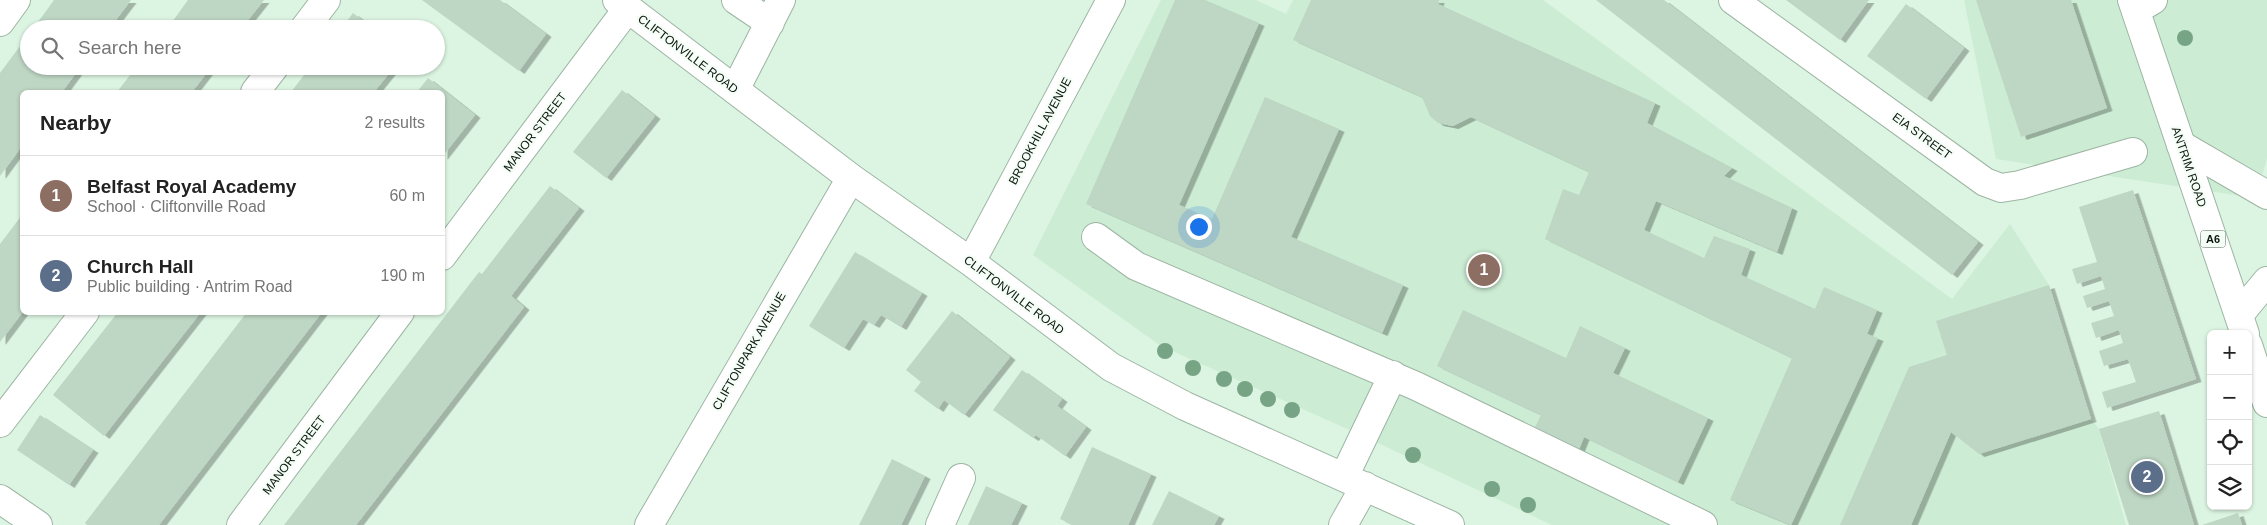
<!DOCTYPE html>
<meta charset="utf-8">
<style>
body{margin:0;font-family:Arial,sans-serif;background:#f2f2f2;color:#222}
.controls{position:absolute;right:15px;bottom:15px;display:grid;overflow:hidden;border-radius:8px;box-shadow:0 1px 4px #0004}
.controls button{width:45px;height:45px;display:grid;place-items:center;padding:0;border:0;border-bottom:1px solid #e0e0e0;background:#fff;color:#222;font:25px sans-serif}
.you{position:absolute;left:1198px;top:226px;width:18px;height:18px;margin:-12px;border:4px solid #fff;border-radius:50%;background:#1a73e8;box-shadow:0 0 0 8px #1a73e833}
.badge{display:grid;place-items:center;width:32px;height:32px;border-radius:50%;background:#b45309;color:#fff;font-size:16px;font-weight:700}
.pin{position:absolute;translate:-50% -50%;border:2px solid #fff;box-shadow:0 1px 5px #0006}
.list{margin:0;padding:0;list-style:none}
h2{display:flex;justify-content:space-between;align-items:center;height:65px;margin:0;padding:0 20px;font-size:21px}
h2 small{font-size:16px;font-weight:400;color:#767676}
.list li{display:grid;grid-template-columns:32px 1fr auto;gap:15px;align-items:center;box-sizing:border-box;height:80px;padding:0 20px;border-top:1px solid #e0e0e0}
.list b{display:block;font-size:19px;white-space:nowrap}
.list p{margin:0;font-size:16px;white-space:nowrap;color:#767676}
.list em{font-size:16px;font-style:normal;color:#767676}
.icon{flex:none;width:28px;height:28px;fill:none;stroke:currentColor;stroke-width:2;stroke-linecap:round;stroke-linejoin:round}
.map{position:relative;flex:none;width:2267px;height:525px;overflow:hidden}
.search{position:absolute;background:#fff;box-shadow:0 1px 4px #0004;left:20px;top:20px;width:425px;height:55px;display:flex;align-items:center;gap:12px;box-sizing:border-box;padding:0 18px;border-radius:28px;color:#767676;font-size:19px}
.panel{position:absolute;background:#fff;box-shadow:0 1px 4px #0004;left:20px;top:90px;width:425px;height:225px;border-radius:8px}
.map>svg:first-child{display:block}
.built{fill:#ccecd4}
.building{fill:#bed6c4;filter:url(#shadow)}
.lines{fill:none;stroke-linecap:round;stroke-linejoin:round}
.minor-casing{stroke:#9db5a3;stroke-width:30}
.major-casing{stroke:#9db5a3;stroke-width:30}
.minor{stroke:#fff;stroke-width:28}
.major{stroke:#fff;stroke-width:28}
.tree{fill:#77a485}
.labels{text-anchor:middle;stroke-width:4.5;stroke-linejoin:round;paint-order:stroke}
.shield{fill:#f4fef6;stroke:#535c55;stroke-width:1}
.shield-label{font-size:11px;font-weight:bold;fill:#0e1710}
.street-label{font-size:12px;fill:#0e1710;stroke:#f4fef6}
</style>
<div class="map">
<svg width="2267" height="525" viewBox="0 0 2267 525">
<defs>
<filter id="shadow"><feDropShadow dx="5.5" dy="3" stdDeviation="0" flood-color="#0004"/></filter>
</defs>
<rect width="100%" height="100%" fill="#dcf5e2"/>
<path class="built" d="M1161,0H1256L1286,14L1293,0H1543L1952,299L2010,224L2049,285L2091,419L2099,429L2126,525H1552L1363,436L1161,346L1033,255Z
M1964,0H2267V159L2255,198L1996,159Z"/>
<path class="building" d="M54,0H131L109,29H33Z
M188,0H264L241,29H167Z
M422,0H500L546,34L519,71Z
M1175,0H1205L1259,23L1179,205L1212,219L1265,97L1339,129L1291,237L1403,285L1382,333L1086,204Z
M1311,0H1439L1438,4L1655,103L1647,123L1732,168L1724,176L1792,208L1777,252L1656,201L1644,230L1704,258L1714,236L1750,249L1741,275L1815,309L1824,287L1877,310L1867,334L1878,338L1791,525L1730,500L1792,358L1545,239L1563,189L1579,195L1589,172L1471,117L1453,126L1438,123L1430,116L1422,97L1293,40Z
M1596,0H1664L1978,242L1952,275Z
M1786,0H1869L1840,40Z
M1976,0H2071L2107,108L2021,137Z
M1906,4L1964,48L1926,99L1867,56Z
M353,13L374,29H341Z
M29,34V66H81L62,92H22V146L0,176V73Z
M137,66H212L192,92H117Z
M311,66H395L374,92H291Z
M428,78L475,115L442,157V92H417Z
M622,90L655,116L606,178L573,152Z
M550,186L579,208L511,296L524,307L356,525H284L479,272L482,274Z
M2133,190L2196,379L2107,408L2102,392L2136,382L2128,359L2104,366L2099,351L2123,343L2119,330L2096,338L2091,323L2114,316L2109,301L2087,308L2083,296L2105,289L2101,276L2077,284L2072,269L2097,262L2079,207Z
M22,215V313L0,342V244Z
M855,252L922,293L901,327L881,315L874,325L863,319L844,348L809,326Z
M2049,285L2091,419L1979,454L1951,432L1911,525H1840L1909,367L1947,355L1936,321Z
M1463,310L1566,358L1580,326L1625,348L1613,373L1708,418L1678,482L1584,437L1578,452L1533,431L1541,415L1437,366Z
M952,311L1010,357L964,415L944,400L938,409L914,391L921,382L906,370Z
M118,312H201L104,436L53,395Z
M247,312H322L159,525H87L85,523Z
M1022,370L1062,399L1057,406L1086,427L1065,456L1036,435L1033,438L993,410Z
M2159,411L2194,525H2129L2099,429Z
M40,415L93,450L69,485L17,450Z
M1092,447L1151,474L1128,525H1073L1060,519Z
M892,459L925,476L901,525H859Z
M986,486L1022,503L1011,525H968Z
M1169,491L1219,516L1214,525H1152Z
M2238,513L2242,525H2202Z"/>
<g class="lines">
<defs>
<path id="minor" d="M617,0L851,178L971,262L1111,367L1185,406L1450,525
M736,0L770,23
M1733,0L1985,182L2001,188L2020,185L2133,152
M2136,10L2153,0
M0,22L16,0
M304,29L326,0
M735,90L781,0
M255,92L275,66
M2181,145L2267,195
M1096,237L1136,266L1416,386L1703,525
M442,256L628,8
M971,262L1111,0
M2239,315L2267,281
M0,423L85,312
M1344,477L1393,375
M0,499L38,525
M241,525L400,312
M649,525L851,178
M940,525L961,478
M1343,525L1365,486"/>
<path id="major" d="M2132,0L2245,334
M2248,345L2267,403"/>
</defs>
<use href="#minor" class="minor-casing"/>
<use href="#major" class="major-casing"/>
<use href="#minor" class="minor"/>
<use href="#major" class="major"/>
</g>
<g class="tree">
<circle cx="2185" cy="38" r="8"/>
<circle cx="1165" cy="351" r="8"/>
<circle cx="1193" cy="368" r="8"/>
<circle cx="1224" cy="379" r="8"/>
<circle cx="1245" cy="389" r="8"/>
<circle cx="1268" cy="399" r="8"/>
<circle cx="1292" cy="410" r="8"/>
<circle cx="1413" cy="455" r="8"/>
<circle cx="1492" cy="489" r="8"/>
<circle cx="1528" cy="505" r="8"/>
</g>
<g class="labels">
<rect class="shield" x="2200.5" y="230.5" width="25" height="17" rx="4"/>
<g class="shield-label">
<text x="2213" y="243">A6</text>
</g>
<g class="street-label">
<text transform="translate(688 54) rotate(37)" y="4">CLIFTONVILLE ROAD</text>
<text transform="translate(1040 131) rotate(-62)" y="4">BROOKHILL AVENUE</text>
<text transform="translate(535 132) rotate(-53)" y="4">MANOR STREET</text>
<text transform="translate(1922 136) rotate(36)" y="4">EIA STREET</text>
<text transform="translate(2189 167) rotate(71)" y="4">ANTRIM ROAD</text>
<text transform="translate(1014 295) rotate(37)" y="4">CLIFTONVILLE ROAD</text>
<text transform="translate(749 351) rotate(-60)" y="4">CLIFTONPARK AVENUE</text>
<text transform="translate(294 455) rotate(-53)" y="4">MANOR STREET</text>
</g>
</g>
</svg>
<div class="controls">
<button>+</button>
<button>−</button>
<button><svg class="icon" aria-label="locate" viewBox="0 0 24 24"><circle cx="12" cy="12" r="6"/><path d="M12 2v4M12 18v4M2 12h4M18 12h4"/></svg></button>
<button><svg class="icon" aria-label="layers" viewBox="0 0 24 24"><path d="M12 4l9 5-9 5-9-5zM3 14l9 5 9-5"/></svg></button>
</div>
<div class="you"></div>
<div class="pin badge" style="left:1484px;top:270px;background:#8d6e63">1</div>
<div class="pin badge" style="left:2147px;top:477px;background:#5c6f8a">2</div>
<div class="search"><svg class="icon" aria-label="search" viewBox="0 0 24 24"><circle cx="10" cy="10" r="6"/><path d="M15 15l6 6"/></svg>Search here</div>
<section class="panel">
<h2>Nearby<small>2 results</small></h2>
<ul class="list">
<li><span class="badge" style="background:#8d6e63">1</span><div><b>Belfast Royal Academy</b><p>School · Cliftonville Road</p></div><em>60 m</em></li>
<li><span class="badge" style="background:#5c6f8a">2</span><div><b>Church Hall</b><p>Public building · Antrim Road</p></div><em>190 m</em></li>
</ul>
</section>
</div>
